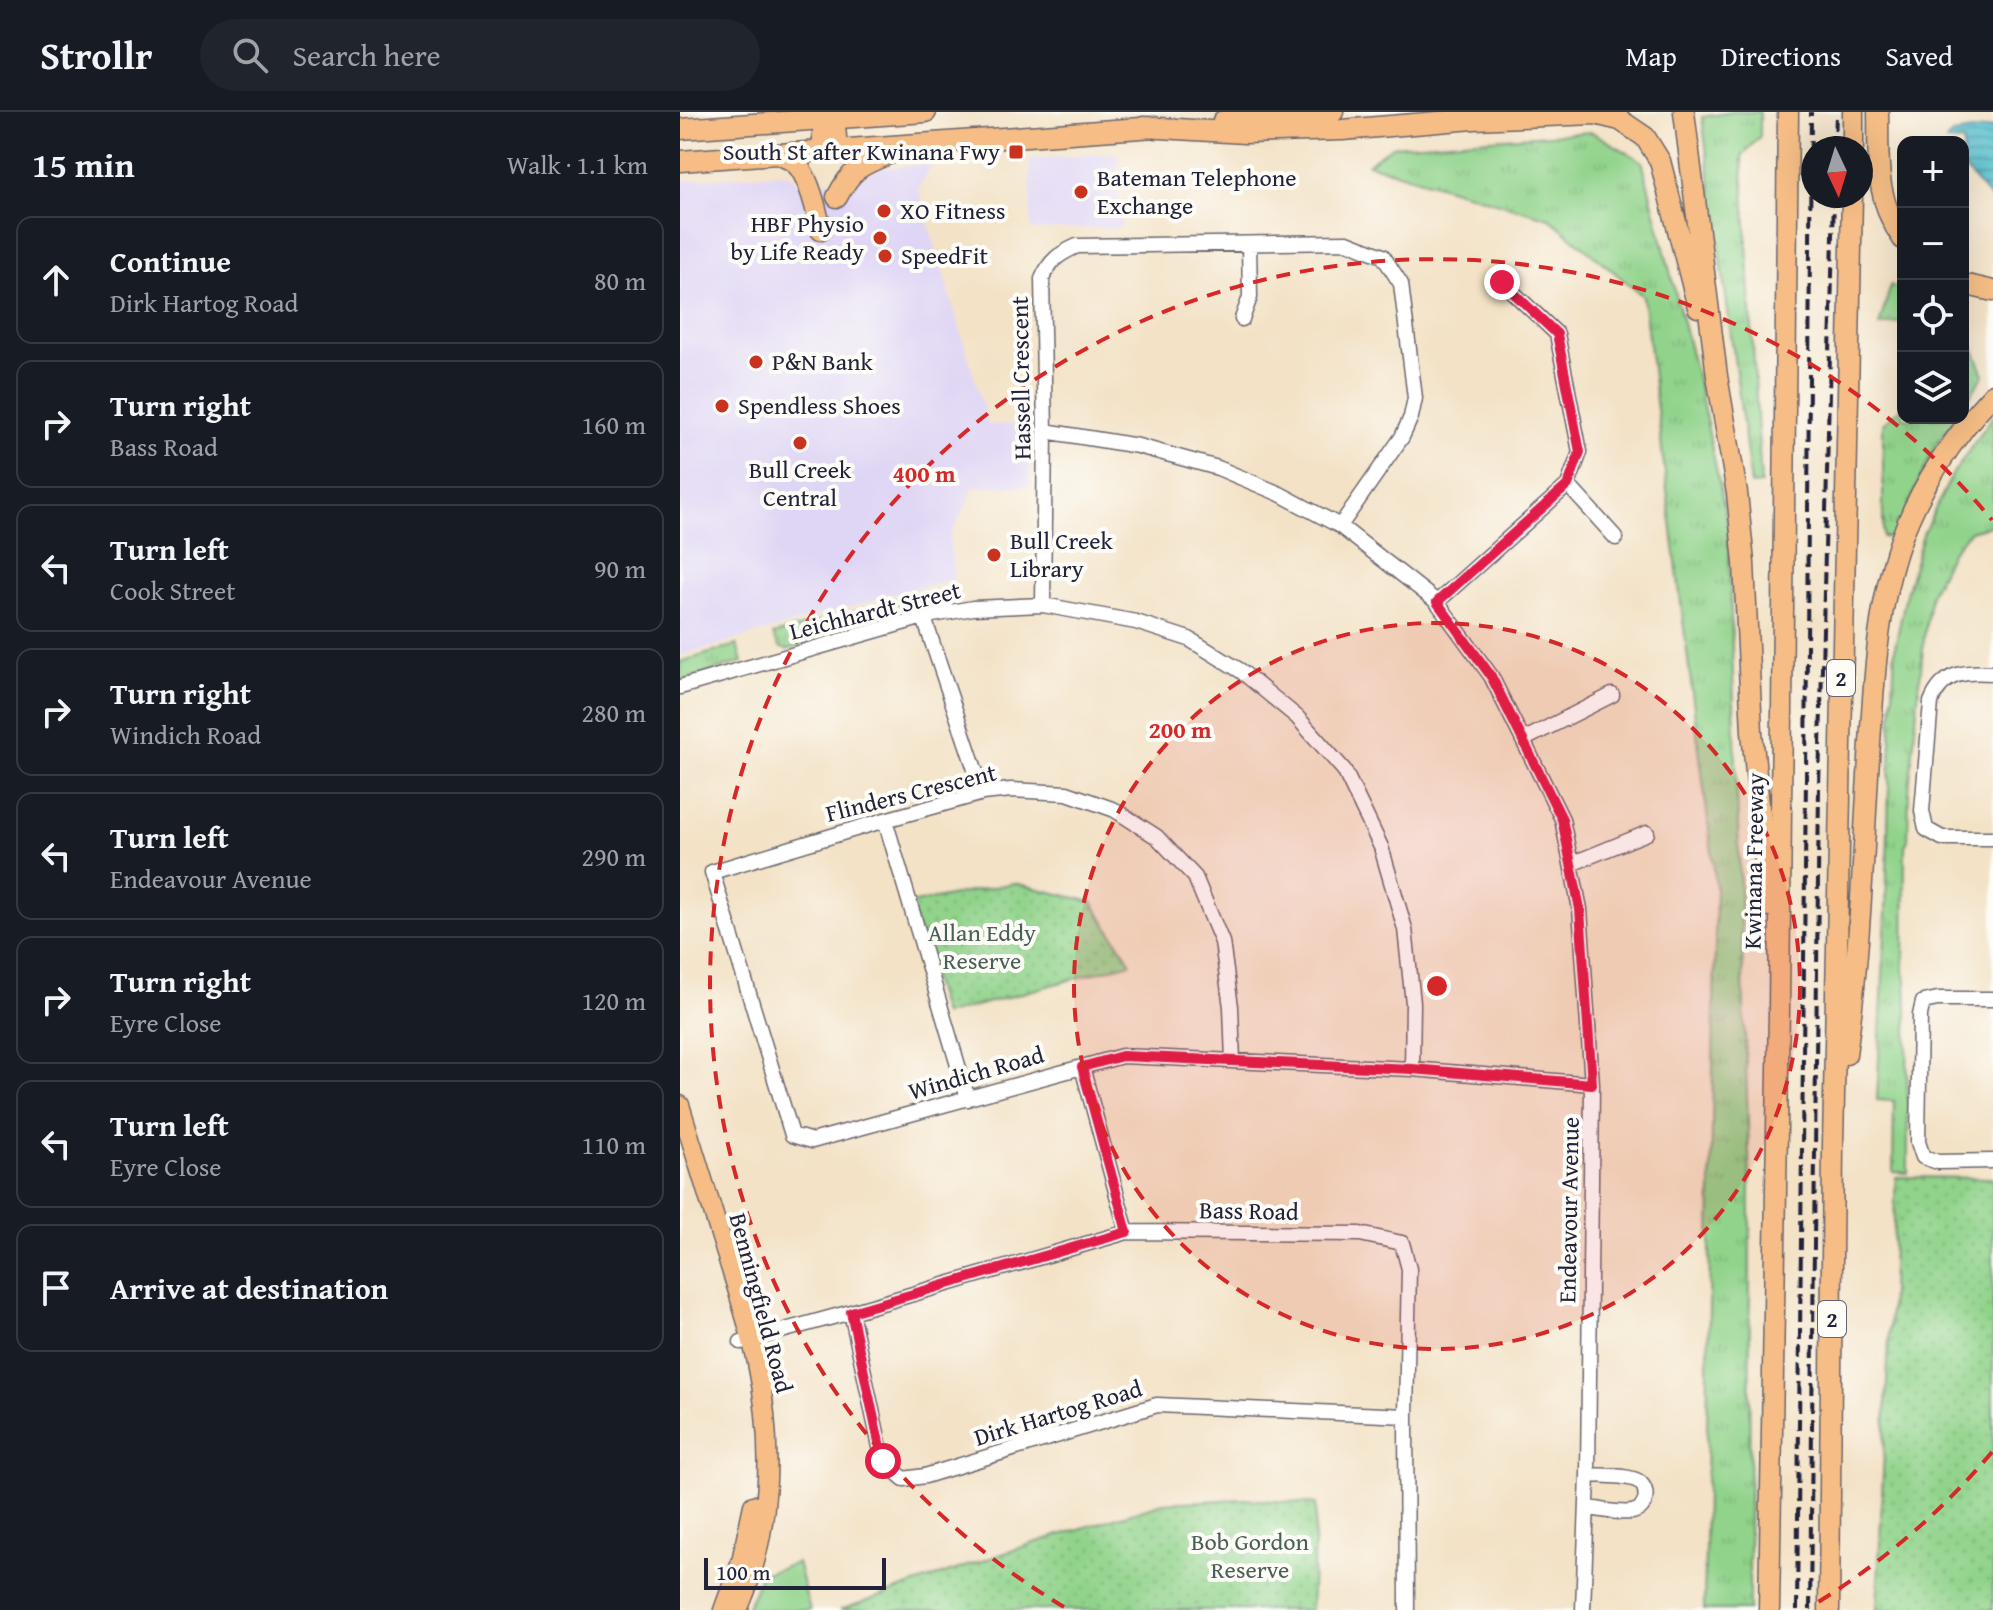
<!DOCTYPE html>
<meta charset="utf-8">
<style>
body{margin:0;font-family:"Gentium Book Plus",serif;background:#20242c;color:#f1f3f6}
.controls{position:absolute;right:24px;top:24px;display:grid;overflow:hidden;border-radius:16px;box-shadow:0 8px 32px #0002}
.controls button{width:72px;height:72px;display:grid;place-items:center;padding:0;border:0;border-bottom:2px solid #363941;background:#171b24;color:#f1f3f6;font:40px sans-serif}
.compass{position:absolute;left:1121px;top:24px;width:72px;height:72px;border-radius:50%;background:#171b24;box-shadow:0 8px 32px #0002;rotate:176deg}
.scale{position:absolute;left:24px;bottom:20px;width:182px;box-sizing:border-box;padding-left:8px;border:4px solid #22223b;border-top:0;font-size:22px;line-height:28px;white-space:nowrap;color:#22223b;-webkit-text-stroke:6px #fdfcf7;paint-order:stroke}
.stop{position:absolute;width:24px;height:24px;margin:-18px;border:6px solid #e11d48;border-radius:50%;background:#fff}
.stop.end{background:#e11d48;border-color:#fff;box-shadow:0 2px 8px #0008}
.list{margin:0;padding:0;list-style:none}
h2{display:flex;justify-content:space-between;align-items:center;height:104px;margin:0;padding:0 32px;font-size:34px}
h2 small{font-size:26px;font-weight:400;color:#9ea1a6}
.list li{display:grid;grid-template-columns:52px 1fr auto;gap:24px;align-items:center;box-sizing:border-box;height:128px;margin:0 16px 16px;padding:0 16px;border:2px solid #363941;border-radius:16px}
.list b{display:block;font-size:30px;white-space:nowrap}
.list p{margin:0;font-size:26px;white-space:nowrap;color:#9ea1a6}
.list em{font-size:26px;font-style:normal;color:#9ea1a6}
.icon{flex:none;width:44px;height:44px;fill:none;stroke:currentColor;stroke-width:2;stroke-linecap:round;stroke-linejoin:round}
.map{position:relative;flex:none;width:1313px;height:1498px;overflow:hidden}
header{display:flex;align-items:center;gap:48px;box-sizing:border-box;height:112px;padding:0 40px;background:#171b24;border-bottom:2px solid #363941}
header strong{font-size:38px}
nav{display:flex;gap:44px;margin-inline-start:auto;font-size:28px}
.search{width:560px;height:72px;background:#20242c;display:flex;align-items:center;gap:20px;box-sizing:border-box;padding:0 28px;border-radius:44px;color:#9ea1a6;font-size:30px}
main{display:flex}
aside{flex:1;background:#171b24}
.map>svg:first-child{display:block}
.built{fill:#dfd5f5}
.grass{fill:url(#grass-tufts);stroke:#5a7a63;stroke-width:2}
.park{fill:url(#park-dots);stroke:#5a7a63;stroke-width:2}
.pitch{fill:#91d38b;stroke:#5a7a63;stroke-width:2}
.water{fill:url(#water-rules);stroke:#3a7084;stroke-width:2}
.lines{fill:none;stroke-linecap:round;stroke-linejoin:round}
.minor-casing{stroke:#6b656c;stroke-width:17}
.major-casing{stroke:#6b656c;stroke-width:21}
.highway-casing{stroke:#6b656c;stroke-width:23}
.minor{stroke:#fff;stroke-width:14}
.major{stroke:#f6be86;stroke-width:18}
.highway{stroke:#f6be86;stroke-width:20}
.rail{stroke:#22223b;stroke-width:4;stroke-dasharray:12 6;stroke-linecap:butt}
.route{stroke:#e11d48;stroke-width:10}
.ring{fill:none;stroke:#d62828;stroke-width:4;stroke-dasharray:14 10}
.poi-dot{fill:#c8321e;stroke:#fdfcf7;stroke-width:3}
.labels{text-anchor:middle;stroke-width:8;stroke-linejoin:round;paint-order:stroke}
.shield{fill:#fdfcf7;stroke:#646373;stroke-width:2}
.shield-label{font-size:22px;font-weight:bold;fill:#22223b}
.poi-label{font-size:24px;fill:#22223b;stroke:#fdfcf7;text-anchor:start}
.street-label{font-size:24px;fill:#22223b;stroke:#fdfcf7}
.park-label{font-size:24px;fill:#496057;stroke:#fdfcf7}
.centre{fill:#d62828;stroke:#fdfcf7;stroke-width:4}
.ring-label{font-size:24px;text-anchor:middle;font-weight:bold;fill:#d62828;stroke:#fdfcf7;stroke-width:8;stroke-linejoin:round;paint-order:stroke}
</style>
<header>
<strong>Strollr</strong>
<div class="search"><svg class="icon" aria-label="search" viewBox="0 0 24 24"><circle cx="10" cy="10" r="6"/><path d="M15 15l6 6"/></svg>Search here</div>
<nav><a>Map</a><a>Directions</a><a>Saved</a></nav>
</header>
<main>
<aside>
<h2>15 min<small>Walk · 1.1 km</small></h2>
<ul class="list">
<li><svg class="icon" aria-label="ahead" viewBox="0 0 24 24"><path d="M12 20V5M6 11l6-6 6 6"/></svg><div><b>Continue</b><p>Dirk Hartog Road</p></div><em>80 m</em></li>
<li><svg class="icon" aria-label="right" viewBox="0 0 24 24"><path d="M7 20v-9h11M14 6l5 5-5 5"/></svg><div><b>Turn right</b><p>Bass Road</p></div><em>160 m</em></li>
<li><svg class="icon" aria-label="left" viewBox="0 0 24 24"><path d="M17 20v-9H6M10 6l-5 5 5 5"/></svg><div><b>Turn left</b><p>Cook Street</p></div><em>90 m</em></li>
<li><svg class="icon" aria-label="right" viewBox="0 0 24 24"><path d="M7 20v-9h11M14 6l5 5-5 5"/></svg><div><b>Turn right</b><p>Windich Road</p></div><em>280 m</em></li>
<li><svg class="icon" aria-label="left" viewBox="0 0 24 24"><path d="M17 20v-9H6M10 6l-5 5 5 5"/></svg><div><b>Turn left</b><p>Endeavour Avenue</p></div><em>290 m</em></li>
<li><svg class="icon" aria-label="right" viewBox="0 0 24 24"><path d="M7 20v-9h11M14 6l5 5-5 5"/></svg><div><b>Turn right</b><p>Eyre Close</p></div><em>120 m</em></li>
<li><svg class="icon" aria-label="left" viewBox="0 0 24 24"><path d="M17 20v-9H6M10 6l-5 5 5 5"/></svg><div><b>Turn left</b><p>Eyre Close</p></div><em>110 m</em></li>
<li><svg class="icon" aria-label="arrive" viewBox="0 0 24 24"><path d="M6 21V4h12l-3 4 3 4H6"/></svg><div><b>Arrive at destination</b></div></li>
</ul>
</aside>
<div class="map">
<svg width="1313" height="1498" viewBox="0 0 1313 1498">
<defs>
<pattern id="grass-tufts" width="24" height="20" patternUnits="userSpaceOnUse" patternTransform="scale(2)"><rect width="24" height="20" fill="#91d38b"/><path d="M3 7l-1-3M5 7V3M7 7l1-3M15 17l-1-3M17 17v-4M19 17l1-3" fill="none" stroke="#7db579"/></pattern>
<pattern id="park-dots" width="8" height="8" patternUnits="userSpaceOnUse" patternTransform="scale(2)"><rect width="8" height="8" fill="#91d38b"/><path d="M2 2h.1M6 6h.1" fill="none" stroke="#7db579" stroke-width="1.8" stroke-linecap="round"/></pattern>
<pattern id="water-rules" width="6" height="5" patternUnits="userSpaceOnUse" patternTransform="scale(2)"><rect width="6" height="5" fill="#51bdcc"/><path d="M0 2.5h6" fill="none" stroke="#4399a7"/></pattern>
</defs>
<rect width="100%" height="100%" fill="#fdfcf7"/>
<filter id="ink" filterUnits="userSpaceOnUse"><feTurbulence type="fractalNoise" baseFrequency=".0125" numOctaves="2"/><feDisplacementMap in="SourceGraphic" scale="16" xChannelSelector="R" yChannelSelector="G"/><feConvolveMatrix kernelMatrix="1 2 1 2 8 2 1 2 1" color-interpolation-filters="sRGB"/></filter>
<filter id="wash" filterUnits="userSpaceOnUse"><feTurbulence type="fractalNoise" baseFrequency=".006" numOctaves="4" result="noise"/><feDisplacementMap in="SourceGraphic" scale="32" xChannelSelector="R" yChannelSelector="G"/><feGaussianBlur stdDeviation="1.8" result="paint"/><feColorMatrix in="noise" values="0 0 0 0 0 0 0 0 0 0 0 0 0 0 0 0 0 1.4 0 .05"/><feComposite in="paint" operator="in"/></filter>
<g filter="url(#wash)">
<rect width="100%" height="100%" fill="#f3e2c6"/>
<path class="built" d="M438,41L441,115L351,118L350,47Z
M253,52L238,76L308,312L351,314L350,374L293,375L290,387L269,426L274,467L230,478L0,544V69L100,61L110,63L119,72L172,68L201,56Z"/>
<path class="grass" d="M1053,0H1080V24L1062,44L1081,372L1071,373L1022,5Z
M912,20L962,49L1019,274L1048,414L1070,1072L1069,1498H1024L1036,774L963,184L869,106L688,52L712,34Z
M1211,173L1223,180V210L1199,214Z
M1283,217L1286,218L1304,263L1283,294Z
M1222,295H1223V306H1275L1253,338L1214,426L1203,425V311Z
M1313,304V413L1290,419L1272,439L1251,481L1244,526L1229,679L1228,728L1225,734L1224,860L1226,868L1227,896L1228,1061L1213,1060L1214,989L1197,988L1206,801L1209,675L1215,535L1227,478L1243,422L1272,363Z
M232,483L233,494L228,502L107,538L99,535L93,523Z
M57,533L62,550L0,569V550Z"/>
<path class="park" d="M334,771L412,790L451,851L263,903L230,792Z
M1216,1065L1313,1066V1498H1197Z
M565,1387L636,1392L631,1498H160L351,1432L483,1391Z"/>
<path class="pitch" d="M117,1451L130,1498H66L81,1462Z"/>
<path class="water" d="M1313,16V89L1283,55V30L1266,29L1272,22Z"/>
</g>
<g filter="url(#ink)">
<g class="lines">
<defs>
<path id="minor" d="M562,207L570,185L569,132
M365,319L458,334L538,356L600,382L660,414L757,490L811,564L882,707L900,797L912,972L908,1363L903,1498
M888,373L936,426
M757,490L888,373L900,340L877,222L822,170
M363,493L365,319L362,167C370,148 379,142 397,134L667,130L703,144L721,172L735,286L731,305L722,325L660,414
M247,504L246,512L303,681
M1313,561C1284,559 1263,560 1251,590L1242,699L1246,717L1262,726H1313
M0,575L247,504L293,496L363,493L456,510L509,527L561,559L617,605L664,658L701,735L725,817L733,891L732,957
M843,628L932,583
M205,708L288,987
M891,752L967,721
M1313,887H1258L1243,890L1240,903L1238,1030L1243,1045L1258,1050L1313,1049
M553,949L551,895L542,830L515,765L477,725L435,698L387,681L331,678L303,681L205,708L32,760L112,1023L132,1029L442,944L732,957L912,972
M402,955L447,1120
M171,1200L203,1349L224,1367L245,1364L477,1293L726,1304
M61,1230L171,1200L447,1120L680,1122L722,1131L729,1157L726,1304L727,1498
M907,1396C921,1397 938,1402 952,1400C970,1397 970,1371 953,1367C940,1363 922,1364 908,1363"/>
<path id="major" d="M142,0V39
M155,0L158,38
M0,993C15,1042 30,1091 45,1139C57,1176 69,1213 77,1251C94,1332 92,1422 58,1498
M43,1498L61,1449L73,1393"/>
<path id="highway" d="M1004,0L1037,264L1057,381L1064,451L1072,620L1089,794
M1198,0C1199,48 1194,86 1223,127
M543,9L653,0
M463,15L565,21L662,18L794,7L915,2L940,8L965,25L980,49L1018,195
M0,17L246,0
M1173,36V0
M98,42C103,45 111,47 115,51C129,63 137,100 141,118
M0,49L475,15
M157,85C173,54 184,52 214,40
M1283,172L1313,179
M1166,942C1180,844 1183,745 1189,646C1194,574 1196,499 1220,430C1239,376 1274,324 1313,282
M1089,1498L1099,897L1108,0
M1149,1498L1153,1033L1172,84"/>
</defs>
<use href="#minor" class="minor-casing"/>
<use href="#major" class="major-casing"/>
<use href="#highway" class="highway-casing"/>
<use href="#minor" class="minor"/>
<use href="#major" class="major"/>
<use href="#highway" class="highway"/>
<path class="rail" d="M1155,36L1156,0
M1117,1498L1126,666L1131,0
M1130,1498L1139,675L1154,84"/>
</g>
</g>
<g class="lines" filter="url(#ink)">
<path class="route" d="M203,1349L171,1200L447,1120L402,955L442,944L732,957L912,972L900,797L882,707L811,564L757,490L888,373L900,340L877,222L822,170"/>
</g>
<circle cx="757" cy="874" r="363" fill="#d62828" fill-opacity=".12"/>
<g class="ring">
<circle cx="757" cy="874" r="363"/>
<path d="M1312 1340A725 725 0 0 1 1130 1495M384 1495A725 725 0 1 1 1312 408"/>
</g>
<g class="poi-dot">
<rect x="328" y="32" width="16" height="16" rx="4"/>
<circle cx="401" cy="80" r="8"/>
<circle cx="204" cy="99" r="8"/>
<circle cx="200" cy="126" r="8"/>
<circle cx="205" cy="144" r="8"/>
<circle cx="76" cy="250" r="8"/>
<circle cx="42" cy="294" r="8"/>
<circle cx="120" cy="331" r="8"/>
<circle cx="314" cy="443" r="8"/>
</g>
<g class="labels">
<g class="shield">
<rect x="1147" y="548" width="28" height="36" rx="6"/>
<rect x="1138" y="1189" width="28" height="36" rx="6"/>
</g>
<g class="shield-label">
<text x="1161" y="574">2</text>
<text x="1152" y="1215">2</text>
</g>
<g class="poi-label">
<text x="320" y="48" text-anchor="end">South St after Kwinana Fwy</text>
<text x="417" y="74">Bateman Telephone<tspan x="417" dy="28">Exchange</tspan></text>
<text x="220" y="107">XO Fitness</text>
<text x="184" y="120" text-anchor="end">HBF Physio<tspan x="184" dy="28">by Life Ready</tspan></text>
<text x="221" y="152">SpeedFit</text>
<text x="92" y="258">P&amp;N Bank</text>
<text x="58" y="302">Spendless Shoes</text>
<text x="120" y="366" text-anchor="middle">Bull Creek<tspan x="120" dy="28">Central</tspan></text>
<text x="330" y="437">Bull Creek<tspan x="330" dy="28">Library</tspan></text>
</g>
<g class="street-label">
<text transform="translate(341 266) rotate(-91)" y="8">Hassell Crescent</text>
<text transform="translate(195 499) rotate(-14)" y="8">Leichhardt Street</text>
<text transform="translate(231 681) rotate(-14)" y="8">Flinders Crescent</text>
<text transform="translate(1074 749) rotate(-89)" y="8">Kwinana Freeway</text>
<text transform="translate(296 961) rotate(-16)" y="8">Windich Road</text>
<text transform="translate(889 1098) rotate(-89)" y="8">Endeavour Avenue</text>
<text transform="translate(569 1099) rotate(1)" y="8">Bass Road</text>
<text transform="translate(81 1191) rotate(75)" y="8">Benningfield Road</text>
<text transform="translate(378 1301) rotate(-17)" y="8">Dirk Hartog Road</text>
</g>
<g class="park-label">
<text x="302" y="829">Allan Eddy<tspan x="302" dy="28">Reserve</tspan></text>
<text x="570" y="1438">Bob Gordon<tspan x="570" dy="28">Reserve</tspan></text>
</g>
</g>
<circle cx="757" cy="874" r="12" class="centre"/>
<g class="ring-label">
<text x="244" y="370">400 m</text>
<text x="500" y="626">200 m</text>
</g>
</svg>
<div class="controls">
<button>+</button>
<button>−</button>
<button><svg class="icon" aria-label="locate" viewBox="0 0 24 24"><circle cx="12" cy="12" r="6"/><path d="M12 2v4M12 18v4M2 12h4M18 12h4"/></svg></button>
<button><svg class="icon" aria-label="layers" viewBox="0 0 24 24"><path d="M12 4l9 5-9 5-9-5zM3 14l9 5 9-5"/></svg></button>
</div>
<svg class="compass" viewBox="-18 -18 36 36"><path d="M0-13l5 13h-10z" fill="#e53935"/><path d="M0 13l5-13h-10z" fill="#9ea1a6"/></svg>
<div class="scale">100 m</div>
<div class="stop" style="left:203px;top:1349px"></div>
<div class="stop end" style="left:822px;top:170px"></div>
</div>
</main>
